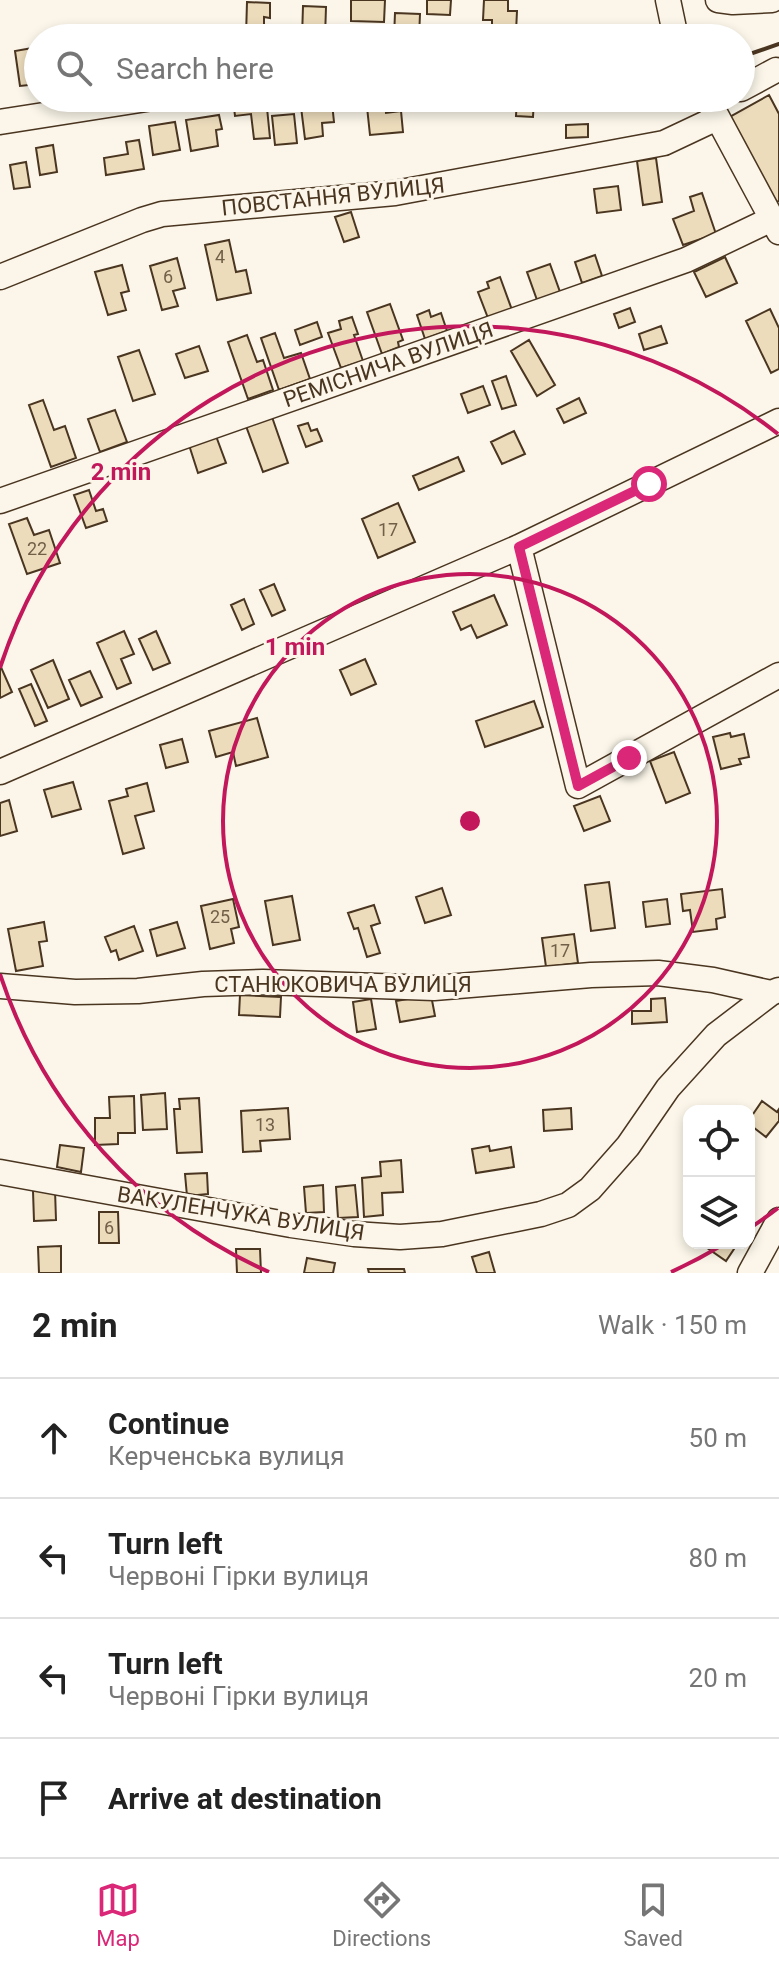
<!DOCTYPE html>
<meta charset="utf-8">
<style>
body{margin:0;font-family:Roboto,sans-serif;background:#f2f2f2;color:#222}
.controls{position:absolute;right:24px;bottom:24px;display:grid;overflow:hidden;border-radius:16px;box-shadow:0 4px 12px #0003}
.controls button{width:72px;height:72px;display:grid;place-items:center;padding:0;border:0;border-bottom:2px solid #e0e0e0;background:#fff;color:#222;font:40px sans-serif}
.stop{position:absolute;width:24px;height:24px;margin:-18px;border:6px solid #db2777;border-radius:50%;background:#fff}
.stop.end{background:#db2777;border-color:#fff;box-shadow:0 2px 8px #0008}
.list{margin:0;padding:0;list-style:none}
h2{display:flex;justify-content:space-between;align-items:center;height:104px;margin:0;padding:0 32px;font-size:34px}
h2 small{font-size:26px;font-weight:400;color:#767676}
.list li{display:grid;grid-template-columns:52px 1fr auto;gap:24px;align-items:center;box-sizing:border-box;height:120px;padding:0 32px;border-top:2px solid #e0e0e0}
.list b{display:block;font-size:30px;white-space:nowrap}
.list p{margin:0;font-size:26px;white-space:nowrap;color:#767676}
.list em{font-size:26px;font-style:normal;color:#767676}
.icon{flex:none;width:44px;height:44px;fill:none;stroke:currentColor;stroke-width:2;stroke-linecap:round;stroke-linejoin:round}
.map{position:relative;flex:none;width:779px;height:1273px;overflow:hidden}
.search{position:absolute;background:#fff;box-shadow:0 4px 12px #0003;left:24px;right:24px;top:24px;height:88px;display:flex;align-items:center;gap:20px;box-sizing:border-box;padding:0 28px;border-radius:44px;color:#767676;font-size:30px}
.sheet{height:584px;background:#fff}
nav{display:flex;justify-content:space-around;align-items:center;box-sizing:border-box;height:112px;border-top:2px solid #e0e0e0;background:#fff;font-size:22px;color:#767676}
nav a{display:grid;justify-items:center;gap:4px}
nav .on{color:#db2777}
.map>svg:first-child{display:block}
.building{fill:#ecdcbc;stroke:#4a3520;stroke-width:2}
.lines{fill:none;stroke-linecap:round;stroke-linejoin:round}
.minor-casing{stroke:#4a3520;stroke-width:27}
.minor{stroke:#fbf6e9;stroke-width:24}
.wall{stroke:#4a3520;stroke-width:4}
.route{stroke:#db2777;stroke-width:10}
.ring{fill:none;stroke:#c2185b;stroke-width:4}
.labels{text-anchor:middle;stroke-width:6;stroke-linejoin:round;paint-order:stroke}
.number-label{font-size:18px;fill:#725f47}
.street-label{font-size:22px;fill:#4a3520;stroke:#fbf6e9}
.centre{fill:#c2185b;stroke:#fbf6e9;stroke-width:4}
.ring-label{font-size:24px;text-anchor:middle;font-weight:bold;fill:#c2185b;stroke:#fbf6e9;stroke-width:6;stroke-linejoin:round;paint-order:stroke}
</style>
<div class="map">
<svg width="779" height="1273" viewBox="0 0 779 1273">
<rect width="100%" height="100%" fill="#fbf6e9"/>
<path class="building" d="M351,0H385L384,22L351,21Z
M427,0H451L450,15L427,14Z
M484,0H508V11H517L516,32L492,31V20H483Z
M247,2L270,3V18L264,17V36H246Z
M303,6L326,7L325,38H302Z
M395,13L420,14L419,38H394Z
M38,47V84L20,86L15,51Z
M769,95L779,114V201L774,203L728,118Z
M266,98L270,138L254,139L251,114L235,116L233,99Z
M517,98H534L533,117L516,116Z
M332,103L334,122L322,123L323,136L305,139L301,107Z
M385,105L386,113L401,111L403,132L370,135L367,107Z
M294,114L297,143L275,145L272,116Z
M219,115L222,129L216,130L218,146L191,151L186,120Z
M175,122L180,150L153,155L149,126Z
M588,124V137L566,138V125Z
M139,140L144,169L106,175L104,158L128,154L126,142Z
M53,145L57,172L40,175L36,148Z
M656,158L662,202L643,205L637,161Z
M26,162L30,187L14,189L10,165Z
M618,186L621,210L597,213L594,189Z
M702,193L716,234L683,245L673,219L694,211L690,197Z
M351,212L359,237L344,242L335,217Z
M229,240L236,272L246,270L251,293L217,300L205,245Z
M595,255L602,276L582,283L575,262Z
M725,257L737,283L706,297L694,272Z
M177,258L185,288L173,291L178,306L162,310L150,266Z
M550,264L560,292L537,300L527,272Z
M122,265L129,291L121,293L126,310L108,315L95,272Z
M500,277L512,310L488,318L478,292L489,288L487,282Z
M390,304L403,340L398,342L399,347L382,354L367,312Z
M630,308L635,322L619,328L614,314Z
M770,309L779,328V369L771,373L746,321Z
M429,310L431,317L441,313L447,331L425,339L417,315Z
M352,317L358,334L354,335L363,361L341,368L328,333L341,329L339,321Z
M317,322L322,337L300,345L295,330Z
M661,326L667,343L644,350L639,334Z
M275,333L284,358L301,353L310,379L279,390L261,338Z
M247,335L257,362L263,360L273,390L248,399L228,342Z
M529,340L555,385L537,396L511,351Z
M199,346L208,371L185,378L176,354Z
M139,350L155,394L133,401L118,357Z
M506,376L516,405L502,409L492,381Z
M483,386L490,405L468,413L461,394Z
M579,398L586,413L564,423L557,409Z
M43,400L54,430L65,426L76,458L51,467L29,405Z
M115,410L127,442L100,452L88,419Z
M272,417L288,463L263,472L246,426Z
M308,423L311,431L317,429L322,441L306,447L298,426Z
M514,431L525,454L502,464L491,442Z
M216,436L226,463L198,473L189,445Z
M458,457L464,471L419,490L413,476Z
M89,490L96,511L103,509L107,521L86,528L74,495Z
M398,503L415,542L378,558L362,519Z
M27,518L34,535L49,530L60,563L27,574L9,524Z
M274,584L285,610L272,616L260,590Z
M494,595L507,625L477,638L471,625L461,630L453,612Z
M244,599L254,624L242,630L231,605Z
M124,631L134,654L121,659L131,683L117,689L97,643Z
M156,631L170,663L153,670L139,639Z
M365,659L376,684L351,695L340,670Z
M53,660L69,699L48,708L31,670Z
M0,665L12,692L0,698Z
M90,671L102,697L81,706L69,680Z
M31,684L47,721L35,726L19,689Z
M534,701L543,727L485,747L476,721Z
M257,718L268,757L236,766L233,752L216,757L209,731Z
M730,733L731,737L744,734L749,757L739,759L741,764L721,769L713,737Z
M182,739L188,762L166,768L160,745Z
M674,752L690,793L666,803L650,761Z
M73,782L81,809L52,817L44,790Z
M147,783L154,811L135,816L144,848L123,854L109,801L128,796L126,789Z
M600,796L610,821L584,831L574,806Z
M9,800L17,831L0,836V803Z
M609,882L615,928L591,931L585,885Z
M442,888L451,915L425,923L416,897Z
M722,889L725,917L716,919L717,929L693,932L690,910L683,911L681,894Z
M292,896L300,940L273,945L265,901Z
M233,899L239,927L231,929L234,943L210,949L201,906Z
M667,899L670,924L646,927L643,902Z
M374,905L380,923L371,926L380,953L367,957L358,928L354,929L348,913Z
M44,922L47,941L39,942L43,966L16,971L8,929Z
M177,922L185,948L157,956L150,930Z
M134,926L143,951L119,960L116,950L111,952L105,937Z
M574,934L578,963L546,967L542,938Z
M240,995L281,997L280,1017L239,1015Z
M431,995L435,1016L400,1022L396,1001Z
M665,998L667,1022L632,1024V1011H651V999Z
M371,999L376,1029L357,1032L353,1002Z
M165,1093L167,1129L143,1130L141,1095Z
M134,1096L135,1133H118V1144L95,1145V1118H110L109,1097Z
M199,1098L202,1152L177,1153L174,1109H180L179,1099Z
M762,1101L777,1112L779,1109V1121L766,1137L749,1124V1120Z
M288,1108L290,1139L260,1141L261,1151L243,1152L241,1111Z
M571,1108L572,1129L544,1131L543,1110Z
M60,1145L84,1148L81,1172L57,1167Z
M489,1146L490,1151L511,1147L514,1167L476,1173L472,1149Z
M401,1160L403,1192L382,1193L383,1215L364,1217L362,1178L381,1176L380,1162Z
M207,1173L208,1194L187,1196L185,1174Z
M323,1185L324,1212L306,1213L304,1187Z
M355,1185L358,1217L338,1218L336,1187Z
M55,1190L56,1220L34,1221L33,1191Z
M99,1212H118L119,1243H99Z
M700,1243H738L726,1261Z
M61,1246V1273H39L38,1247Z
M236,1249H260L261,1273H237Z
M489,1252L495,1273H477L472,1257Z
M307,1258L335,1263L333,1273H304Z
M368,1269H404L405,1273H369Z"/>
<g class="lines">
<defs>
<path id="minor" d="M668,0L676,38
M718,0L733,2L772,0
M741,89L776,70
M707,98L779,232
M0,122L153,98
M0,277L142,220L162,214L395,193L664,143L717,118
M0,501L686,260L772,219
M519,547L578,786L779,675
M0,772L519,547L779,421
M0,986L75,992L138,991L203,984L263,982L434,988L591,975L658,973L713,980L771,993
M0,1172L291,1225L354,1234L400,1237L442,1234L541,1214L568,1205L590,1189L628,1146L668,1088L716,1035L771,993L779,990
M750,1273L779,1220"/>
</defs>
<use href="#minor" class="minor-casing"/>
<use href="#minor" class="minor"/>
<path class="wall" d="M741,57L779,44"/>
</g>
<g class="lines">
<path class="route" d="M629,758L578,786L519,547L649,484"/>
</g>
<g class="ring">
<circle cx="470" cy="821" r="247"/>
<path d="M778 1208A494 494 0 0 1 750 1228M724 1244A494 494 0 0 1 671 1272M269 1272A494 494 0 0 1 0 974M0 668A494 494 0 0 1 778 434"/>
</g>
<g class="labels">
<g class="number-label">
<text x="220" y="263">4</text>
<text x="168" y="283">6</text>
<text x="388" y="536">17</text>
<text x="37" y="555">22</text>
<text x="220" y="923">25</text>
<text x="560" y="957">17</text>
<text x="265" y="1131">13</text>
<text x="109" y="1234">6</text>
</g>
<g class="street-label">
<text transform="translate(333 196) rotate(-6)" y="8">ПОВСТАННЯ ВУЛИЦЯ</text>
<text transform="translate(388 364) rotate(-19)" y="8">РЕМІСНИЧА ВУЛИЦЯ</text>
<text x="343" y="992">СТАНЮКОВИЧА ВУЛИЦЯ</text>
<text transform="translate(241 1213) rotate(9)" y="8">ВАКУЛЕНЧУКА ВУЛИЦЯ</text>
</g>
</g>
<circle cx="470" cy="821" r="12" class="centre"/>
<g class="ring-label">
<text x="121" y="480">2 min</text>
<text x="295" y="655">1 min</text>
</g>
</svg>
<div class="controls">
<button><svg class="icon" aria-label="locate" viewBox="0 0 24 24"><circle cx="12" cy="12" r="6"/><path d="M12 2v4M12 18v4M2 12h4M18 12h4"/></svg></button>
<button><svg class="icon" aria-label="layers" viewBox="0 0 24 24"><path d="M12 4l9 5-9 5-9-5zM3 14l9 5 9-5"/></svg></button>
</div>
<div class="stop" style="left:649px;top:484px"></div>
<div class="stop end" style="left:629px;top:758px"></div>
<div class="search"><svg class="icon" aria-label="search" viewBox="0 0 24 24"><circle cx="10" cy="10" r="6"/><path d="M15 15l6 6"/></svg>Search here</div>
</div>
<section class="sheet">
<h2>2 min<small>Walk · 150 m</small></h2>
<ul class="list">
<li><svg class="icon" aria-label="ahead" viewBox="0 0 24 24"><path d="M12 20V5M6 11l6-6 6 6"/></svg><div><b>Continue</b><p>Керченська вулиця</p></div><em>50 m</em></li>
<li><svg class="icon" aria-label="left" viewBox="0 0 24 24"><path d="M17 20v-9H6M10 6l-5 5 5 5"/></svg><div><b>Turn left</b><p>Червоні Гірки вулиця</p></div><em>80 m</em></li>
<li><svg class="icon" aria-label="left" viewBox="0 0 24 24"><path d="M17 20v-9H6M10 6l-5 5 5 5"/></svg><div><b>Turn left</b><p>Червоні Гірки вулиця</p></div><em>20 m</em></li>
<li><svg class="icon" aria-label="arrive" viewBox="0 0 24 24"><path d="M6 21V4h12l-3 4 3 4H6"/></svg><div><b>Arrive at destination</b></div></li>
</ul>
</section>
<nav>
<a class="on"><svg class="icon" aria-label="map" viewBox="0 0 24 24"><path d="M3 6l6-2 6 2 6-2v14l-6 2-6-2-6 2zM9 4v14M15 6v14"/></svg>Map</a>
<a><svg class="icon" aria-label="directions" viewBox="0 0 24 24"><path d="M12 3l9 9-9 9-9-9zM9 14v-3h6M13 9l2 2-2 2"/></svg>Directions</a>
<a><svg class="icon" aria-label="saved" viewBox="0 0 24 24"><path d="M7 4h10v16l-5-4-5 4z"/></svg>Saved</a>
</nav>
